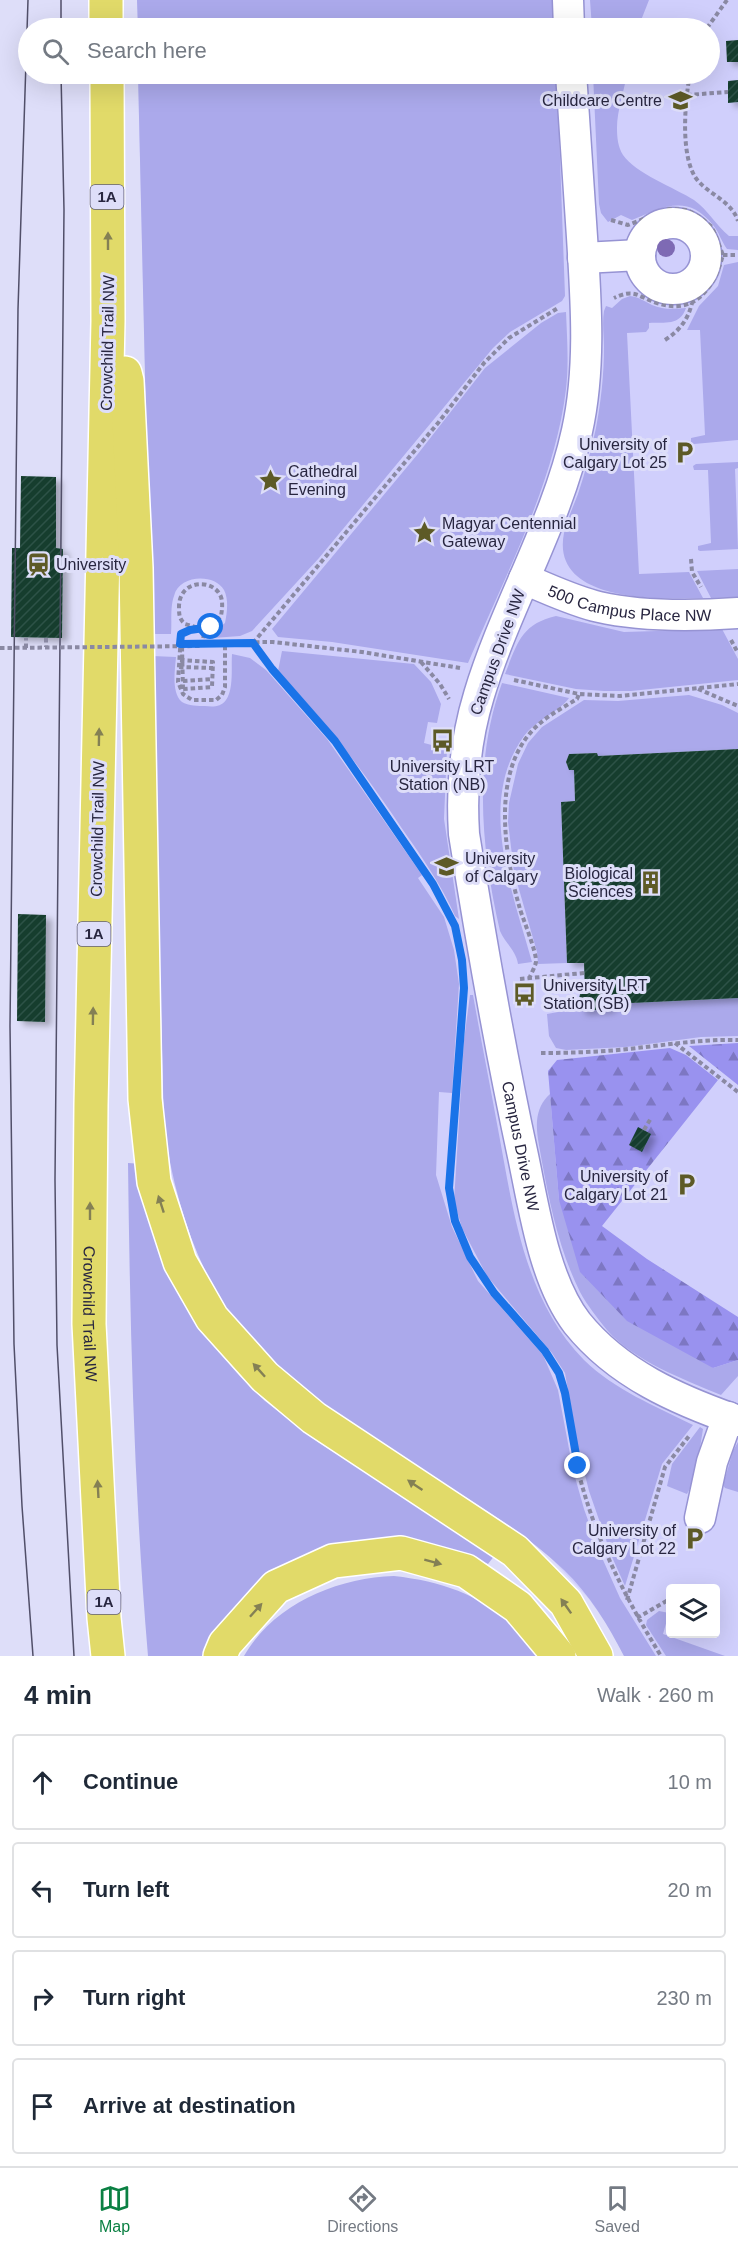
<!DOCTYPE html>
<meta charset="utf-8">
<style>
body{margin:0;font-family:Helvetica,sans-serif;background:#f6f6f7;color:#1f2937}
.controls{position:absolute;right:18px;bottom:18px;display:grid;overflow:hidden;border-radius:6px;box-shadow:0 6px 24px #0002}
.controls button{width:54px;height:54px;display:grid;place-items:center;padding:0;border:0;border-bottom:2px solid #e0e1e3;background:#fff;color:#1f2937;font:30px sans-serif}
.stop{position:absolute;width:18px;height:18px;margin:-14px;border:4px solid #1a73e8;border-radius:50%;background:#fff}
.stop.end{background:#1a73e8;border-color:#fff;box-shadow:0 2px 6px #0008}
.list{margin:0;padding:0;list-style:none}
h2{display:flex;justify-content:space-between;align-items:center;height:78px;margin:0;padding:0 24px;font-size:26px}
h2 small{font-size:20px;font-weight:400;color:#747a83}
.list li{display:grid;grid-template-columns:39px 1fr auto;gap:18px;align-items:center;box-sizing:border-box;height:96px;margin:0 12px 12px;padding:0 12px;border:2px solid #e0e1e3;border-radius:6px}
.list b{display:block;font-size:22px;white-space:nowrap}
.list em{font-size:20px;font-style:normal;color:#747a83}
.icon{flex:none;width:33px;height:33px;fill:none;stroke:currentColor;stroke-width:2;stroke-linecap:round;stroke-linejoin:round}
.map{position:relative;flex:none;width:738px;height:1656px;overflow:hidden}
.search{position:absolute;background:#fff;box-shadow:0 6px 24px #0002;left:18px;right:18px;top:18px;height:66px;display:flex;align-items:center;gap:15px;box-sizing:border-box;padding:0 21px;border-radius:33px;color:#747a83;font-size:22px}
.sheet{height:510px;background:#fff}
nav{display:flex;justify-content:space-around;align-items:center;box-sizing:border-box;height:84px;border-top:2px solid #e0e1e3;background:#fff;font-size:16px;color:#747a83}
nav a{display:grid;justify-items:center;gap:3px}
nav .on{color:#0b8043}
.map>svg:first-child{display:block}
.built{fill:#d0cffc;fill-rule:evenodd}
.green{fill:#aba9eb}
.forest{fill:url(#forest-firs)}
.building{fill:url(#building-hatch);filter:url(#shadow)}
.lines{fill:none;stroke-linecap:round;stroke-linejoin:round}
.minor-casing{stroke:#9693d3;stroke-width:33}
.highway-casing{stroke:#fff;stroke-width:36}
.path{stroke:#8a89a3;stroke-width:4;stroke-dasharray:4.5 3;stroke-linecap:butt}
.minor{stroke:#fff;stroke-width:30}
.highway{stroke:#e1da69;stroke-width:33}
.tram{stroke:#514f69;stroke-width:1.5}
.path-bridge{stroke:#8a89a3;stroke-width:4;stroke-dasharray:4.5 3;stroke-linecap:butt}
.tree{fill:#7e6ab4}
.oneway{fill:#848054}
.route{stroke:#1a73e8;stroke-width:8}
.labels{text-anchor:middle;stroke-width:6;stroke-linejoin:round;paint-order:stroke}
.shield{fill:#dedef9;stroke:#5f5d78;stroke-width:1.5}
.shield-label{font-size:15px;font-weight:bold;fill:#282640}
.poi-label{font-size:16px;fill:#282640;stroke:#dedef9;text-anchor:end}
.street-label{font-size:16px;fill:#282640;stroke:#dedef9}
</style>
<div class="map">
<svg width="738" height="1656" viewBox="0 0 738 1656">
<defs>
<pattern id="forest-firs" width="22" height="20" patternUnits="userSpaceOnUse" patternTransform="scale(1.5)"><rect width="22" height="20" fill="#9992ef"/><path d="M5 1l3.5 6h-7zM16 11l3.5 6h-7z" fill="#7d77c3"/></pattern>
<pattern id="building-hatch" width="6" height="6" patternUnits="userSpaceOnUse" patternTransform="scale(1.5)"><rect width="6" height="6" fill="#153e2f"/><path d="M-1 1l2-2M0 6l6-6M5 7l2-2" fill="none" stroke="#2e5146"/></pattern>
<filter id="shadow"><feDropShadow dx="6" dy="4" stdDeviation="3" flood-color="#0004"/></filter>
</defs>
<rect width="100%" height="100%" fill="#dedef9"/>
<path class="built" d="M137,0H738V1656H624L609,1627L589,1599L548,1555L508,1524L370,1438L244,1333L222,1301L204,1268L192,1239L170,1171L153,699L138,74H710V28H138ZM670,1588H716V1634H670Z"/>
<path class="green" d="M137,0H554L555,28H138Z
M590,0H649L638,28H592Z
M138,74H557L565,296L562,301L510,332L493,348L319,558L252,631L240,636L213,638V632L225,623C227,613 229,600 224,590C214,573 179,575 174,596C170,607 172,622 171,634H151Z
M593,74H627C624,91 617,111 617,128C617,138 618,147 623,155C635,173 675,188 694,200C708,210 716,225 729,236H738V250L727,249C721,241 719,232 713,225C687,192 661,208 632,220L621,215L608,222L601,213L599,204Z
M738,262V440L694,444L691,442V438L705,435L700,330H687L699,306L718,286L724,265Z
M630,296C639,297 644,301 652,305C663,310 675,309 686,308C680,326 665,322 649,323V328L646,332L627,333L639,574L689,572L703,598C660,599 550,603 564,533C567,520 573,507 578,494C585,473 591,451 596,428C601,402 604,374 604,347C604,335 602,323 604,311L606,306L612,308L622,299Z
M566,312C567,337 569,364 566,389C555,482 504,578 468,663L332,642L278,637L272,629L417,455L485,368L541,323L558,313Z
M738,462V468L735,469L738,549L700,551L698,550V546L711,543L708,470H694L693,466L696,464Z
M738,569V597L711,598L697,571Z
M556,616L624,632L722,629L738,659V680L631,691H604L576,689L505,674C517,644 521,624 556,616Z
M282,651L414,664L431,682L441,704L437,723L428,722L424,743L447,749L444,819L459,919L455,916C442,886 422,857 403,830C365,773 325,721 278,671Z
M232,654L250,658L266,670L327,739L422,875L418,878L444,917L454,950L459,984L452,1093L439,1092L436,1175L452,1227L478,1281L543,1355L558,1390L573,1470L584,1509L599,1551L620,1598L656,1656H624C608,1625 590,1595 564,1570C536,1543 503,1521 470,1500C392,1449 305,1405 245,1333C197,1276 175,1200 164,1128L152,656L176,657C175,669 171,693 182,702C188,706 199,706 205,706C213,707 221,707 226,700C234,689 231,666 232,654Z
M502,683L569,698C558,713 537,719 524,736C476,802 513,893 532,962L518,964C516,950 505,943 500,931C481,848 473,763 502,683Z
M689,695L722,705L738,713V749L598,756L596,753L569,754L566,762L569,770H574L575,801L561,802L567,963L538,964L537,952L514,872L508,822L509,803L518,764L528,743L542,727L584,700L618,701Z
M470,995H473C481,1040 490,1085 498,1129C513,1209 524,1299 584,1360C615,1390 655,1406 693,1425L662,1464L625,1586L612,1557L589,1491L578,1447L565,1373L552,1353L487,1276L462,1228L454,1201L464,1040Z
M738,998V1036L701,1037L626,1047L566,1050L556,1048L549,1036L547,1014L558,1012L562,1004L578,1003L581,1011L609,1009L610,1004Z
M550,1094L559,1200L713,1368L738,1360V1376L721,1395C683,1379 634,1361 607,1330C598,1319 587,1305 580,1292C560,1252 550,1206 542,1162C540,1149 536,1134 537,1121C538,1110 542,1101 550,1094Z
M128,1163L143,1164L192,1314L207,1338L239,1375L265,1401L318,1442L495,1555L488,1564L449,1549L417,1543L370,1542L206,1656H148C134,1492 130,1327 128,1163Z
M700,1427L703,1429L695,1479L687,1494L667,1486L672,1464Z
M738,1442V1492L725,1488L723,1485L733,1451Z
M394,1576C457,1583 501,1604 539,1656H244C274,1604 336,1578 394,1576Z
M659,1611L669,1613L663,1634L725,1656H666L646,1625L647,1620Z"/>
<path class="forest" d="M738,1043V1085L689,1046Z
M670,1048L686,1055L718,1080L602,1226L647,1259L738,1317V1360L713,1368L627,1321L580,1272L559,1200L548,1071L557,1060Z"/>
<path class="building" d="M738,40V62H727L726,41Z
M738,80V102L728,103V81Z
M21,476L56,477V548L63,549L62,638L11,637L12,548H20Z
M738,749V998L610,1004L609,1009L581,1011L578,1003L580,994H585L584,963H567L561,802L575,801L574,770H569L566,762L569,754L597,753L598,756Z
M18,914L46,915L45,1022L17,1021Z
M638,1127L651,1134L642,1152L629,1145Z"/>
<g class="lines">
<defs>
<g id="minor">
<path d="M568,0L569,28"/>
<path id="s1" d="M571,74C575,128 578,182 582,237C586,301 591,368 577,431C557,523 506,605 479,695C465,741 461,786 464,834C481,941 500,1049 523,1156C534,1208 544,1280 577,1323C618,1374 678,1400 738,1421"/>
<circle cx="673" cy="256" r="33"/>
<path d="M583,258L640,255"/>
<path id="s2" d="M524,579C549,589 573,601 599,607C643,617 693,616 738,613"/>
<path d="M700,1518L712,1462L728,1417"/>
</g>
<g id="highway">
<path d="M106,0V28"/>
<path id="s3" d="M107,74L108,321L91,1105L89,1324L104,1618L108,1656"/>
<path d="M125,373L127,381L136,568L145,1099L154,1182L180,1262L212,1318L265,1377L314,1418L515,1551L566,1603L596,1656"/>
<path d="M220,1656L225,1644L276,1587L333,1561L401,1553L466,1571L518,1607L559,1656"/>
</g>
</defs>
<use href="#minor" class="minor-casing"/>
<use href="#highway" class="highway-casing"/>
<path class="path" d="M707,28L727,0
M690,74C685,100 679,161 699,182C711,195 732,202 738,221
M687,95L728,92
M611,220L628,225L669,209L687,210L701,218L712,227L723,255C714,287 696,316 657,303C638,297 635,288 614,298
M723,255H738
M665,340C679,331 688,320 692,303
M691,559L692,572L701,587
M211,627L190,630L181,634L178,682L183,694L192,700H216L222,695L225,687V644
M46,638V647
M731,640L738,653
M180,643L273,642L362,652L460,668
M253,643L438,423L484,363L509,338L558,308
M253,643L272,669L335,741L402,836L433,884L446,908
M26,648V638
M180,660L213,662L212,687L183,689
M421,662L440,684L449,699
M179,667L213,668
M514,680L579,694L620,696L738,684
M183,681L212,679
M698,689L738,706
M520,979L584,973
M529,979C531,974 535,967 536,962C537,953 523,919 520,909C504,854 490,768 538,725C549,715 564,707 577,699L579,694
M463,1007C459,1046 456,1085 453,1125C451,1157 447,1188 455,1219C460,1243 475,1264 488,1284C509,1315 547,1340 560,1377C569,1405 571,1436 577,1466C593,1534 624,1596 661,1656
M675,1043L738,1092
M541,1053C570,1053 599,1052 628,1049C665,1045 701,1039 738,1040
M644,1130L651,1118
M627,1600L665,1467L689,1436
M637,1618L670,1599"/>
<use href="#minor" class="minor"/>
<use href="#highway" class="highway"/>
<path class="tram" d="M28,0L18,309L10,1026L14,1344L22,1506L33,1656
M61,0V28
M61,74L64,210L55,1180L57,1345L74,1656"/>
<path class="path-bridge" d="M182,647L183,689
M0,648L202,646L204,633L202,629L185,624C179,619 179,614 179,607C179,579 214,578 221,597C223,603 222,610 221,616L211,627"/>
</g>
<circle class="tree" cx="666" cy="248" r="9"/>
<defs><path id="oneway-solid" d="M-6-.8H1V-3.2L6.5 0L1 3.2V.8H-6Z" transform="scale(1.5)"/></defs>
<g class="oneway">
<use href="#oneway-solid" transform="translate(108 241) rotate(-90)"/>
<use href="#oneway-solid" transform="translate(99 737) rotate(-89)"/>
<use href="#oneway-solid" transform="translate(93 1016) rotate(-89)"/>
<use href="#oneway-solid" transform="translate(161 1204) rotate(-108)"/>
<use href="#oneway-solid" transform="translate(90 1211) rotate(-90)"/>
<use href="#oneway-solid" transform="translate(259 1370) rotate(-132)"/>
<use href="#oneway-solid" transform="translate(415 1485) rotate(-146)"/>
<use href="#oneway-solid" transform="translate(98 1489) rotate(-93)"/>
<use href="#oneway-solid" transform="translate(433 1562) rotate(15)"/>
<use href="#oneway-solid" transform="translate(566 1606) rotate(-125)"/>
<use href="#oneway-solid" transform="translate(256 1610) rotate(-48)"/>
</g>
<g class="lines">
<path class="route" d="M211,627L190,630L181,634L180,644L253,643L272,669L335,741L433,884L455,926L462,960L464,988L449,1188L455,1221L470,1257L494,1293L545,1351L559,1373L565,1393L578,1466"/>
</g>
<defs>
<symbol id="school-bare" viewBox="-9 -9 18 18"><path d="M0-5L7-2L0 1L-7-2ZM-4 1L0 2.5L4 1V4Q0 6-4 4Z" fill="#5d5a26" stroke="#dedef9" stroke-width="2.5" paint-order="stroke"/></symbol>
<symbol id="parking-bare" viewBox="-9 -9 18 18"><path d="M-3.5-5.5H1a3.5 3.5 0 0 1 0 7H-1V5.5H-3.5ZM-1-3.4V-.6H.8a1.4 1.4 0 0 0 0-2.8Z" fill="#5d5a26" stroke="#dedef9" stroke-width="2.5" paint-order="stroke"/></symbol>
<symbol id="sight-bare" viewBox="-9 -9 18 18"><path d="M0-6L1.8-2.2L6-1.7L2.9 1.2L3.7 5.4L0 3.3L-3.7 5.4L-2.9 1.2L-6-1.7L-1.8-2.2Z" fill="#5d5a26" stroke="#dedef9" stroke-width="2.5" paint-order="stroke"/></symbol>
<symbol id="station-bare" viewBox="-9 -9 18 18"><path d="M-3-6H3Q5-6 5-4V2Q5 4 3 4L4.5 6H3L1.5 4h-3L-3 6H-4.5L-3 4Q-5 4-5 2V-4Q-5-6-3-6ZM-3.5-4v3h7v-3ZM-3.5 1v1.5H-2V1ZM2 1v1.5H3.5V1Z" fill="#5d5a26" stroke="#dedef9" stroke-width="2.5" paint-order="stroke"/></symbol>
<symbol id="bus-bare" viewBox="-9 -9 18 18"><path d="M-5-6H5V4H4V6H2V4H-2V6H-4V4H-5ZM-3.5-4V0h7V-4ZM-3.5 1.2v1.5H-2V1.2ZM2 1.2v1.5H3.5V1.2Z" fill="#5d5a26" stroke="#dedef9" stroke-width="2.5" paint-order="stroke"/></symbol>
<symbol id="university-bare" viewBox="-9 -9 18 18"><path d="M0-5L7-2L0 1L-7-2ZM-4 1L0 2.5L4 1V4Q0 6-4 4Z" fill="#5d5a26" stroke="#dedef9" stroke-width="2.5" paint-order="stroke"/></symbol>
<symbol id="building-bare" viewBox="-9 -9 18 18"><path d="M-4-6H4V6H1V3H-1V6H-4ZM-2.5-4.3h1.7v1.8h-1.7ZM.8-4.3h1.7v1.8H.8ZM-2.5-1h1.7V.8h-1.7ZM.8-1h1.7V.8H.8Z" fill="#5d5a26" stroke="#dedef9" stroke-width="2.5" paint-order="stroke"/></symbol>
</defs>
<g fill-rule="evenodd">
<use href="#school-bare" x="664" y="84" width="33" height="33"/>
<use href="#parking-bare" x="668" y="436" width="33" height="33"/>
<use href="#sight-bare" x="254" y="464" width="33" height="33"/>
<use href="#sight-bare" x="408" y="516" width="33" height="33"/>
<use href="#station-bare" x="22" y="548" width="33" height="33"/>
<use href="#bus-bare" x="426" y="724" width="33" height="33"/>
<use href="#university-bare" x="430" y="850" width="33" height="33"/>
<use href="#building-bare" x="634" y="866" width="33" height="33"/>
<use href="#bus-bare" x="508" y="978" width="33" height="33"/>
<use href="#parking-bare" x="670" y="1168" width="33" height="33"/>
<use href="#parking-bare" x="678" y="1522" width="33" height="33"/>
</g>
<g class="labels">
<g class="shield">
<rect x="90.5" y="185" width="33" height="24" rx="4.5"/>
<rect x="77.5" y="922" width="33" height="24" rx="4.5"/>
<rect x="87.5" y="1590" width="33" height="24" rx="4.5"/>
</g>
<g class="shield-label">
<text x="107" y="202">1A</text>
<text x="94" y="939">1A</text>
<text x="104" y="1607">1A</text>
</g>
<g class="poi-label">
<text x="662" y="106">Childcare Centre</text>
<text x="667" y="450">University of<tspan x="667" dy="18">Calgary Lot 25</tspan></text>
<text x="288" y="477" text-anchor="start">Cathedral<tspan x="288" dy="18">Evening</tspan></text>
<text x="442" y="529" text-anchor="start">Magyar Centennial<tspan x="442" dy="18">Gateway</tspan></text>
<text x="56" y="570" text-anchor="start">University</text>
<text x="442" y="772" text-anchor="middle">University LRT<tspan x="442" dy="18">Station (NB)</tspan></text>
<text x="465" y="864" text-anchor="start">University<tspan x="465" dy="18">of Calgary</tspan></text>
<text x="633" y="879">Biological<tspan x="633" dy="18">Sciences</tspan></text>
<text x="543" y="991" text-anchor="start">University LRT<tspan x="543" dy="18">Station (SB)</tspan></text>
<text x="668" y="1182">University of<tspan x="668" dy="18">Calgary Lot 21</tspan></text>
<text x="676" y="1536">University of<tspan x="676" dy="18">Calgary Lot 22</tspan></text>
</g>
<g class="street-label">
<text transform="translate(107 343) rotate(-89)" y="6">Crowchild Trail NW</text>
<text dy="6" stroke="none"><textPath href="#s2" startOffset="110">500 Campus Place NW</textPath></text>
<text transform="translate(497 652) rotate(-70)" y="6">Campus Drive NW</text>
<text transform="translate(97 829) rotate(-89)" y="6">Crowchild Trail NW</text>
<text dy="6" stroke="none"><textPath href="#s1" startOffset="1098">Campus Drive NW</textPath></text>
<text dy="6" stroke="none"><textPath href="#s3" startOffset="1240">Crowchild Trail NW</textPath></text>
</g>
</g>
</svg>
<div class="controls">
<button><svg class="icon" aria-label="layers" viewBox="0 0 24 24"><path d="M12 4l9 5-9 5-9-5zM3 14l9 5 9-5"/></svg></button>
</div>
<div class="stop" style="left:211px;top:627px"></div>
<div class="stop end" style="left:578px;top:1466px"></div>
<div class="search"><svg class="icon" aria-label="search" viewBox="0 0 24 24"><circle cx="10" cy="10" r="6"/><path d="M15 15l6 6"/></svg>Search here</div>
</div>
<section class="sheet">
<h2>4 min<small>Walk · 260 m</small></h2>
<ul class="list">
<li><svg class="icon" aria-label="ahead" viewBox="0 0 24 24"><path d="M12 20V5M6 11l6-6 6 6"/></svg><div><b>Continue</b></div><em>10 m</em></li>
<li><svg class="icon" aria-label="left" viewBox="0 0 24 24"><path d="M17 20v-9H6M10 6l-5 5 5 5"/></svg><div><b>Turn left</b></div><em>20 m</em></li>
<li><svg class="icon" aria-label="right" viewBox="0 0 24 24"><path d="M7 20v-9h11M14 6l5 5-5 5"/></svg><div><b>Turn right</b></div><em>230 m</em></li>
<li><svg class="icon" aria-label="arrive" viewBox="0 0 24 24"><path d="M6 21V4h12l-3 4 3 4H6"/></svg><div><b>Arrive at destination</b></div></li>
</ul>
</section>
<nav>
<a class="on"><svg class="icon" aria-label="map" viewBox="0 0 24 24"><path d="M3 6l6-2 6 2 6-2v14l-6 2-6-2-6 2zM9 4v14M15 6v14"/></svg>Map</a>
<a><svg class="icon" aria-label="directions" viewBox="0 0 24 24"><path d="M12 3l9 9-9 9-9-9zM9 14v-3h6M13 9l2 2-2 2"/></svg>Directions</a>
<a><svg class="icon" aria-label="saved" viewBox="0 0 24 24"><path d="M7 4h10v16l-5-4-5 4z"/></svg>Saved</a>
</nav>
